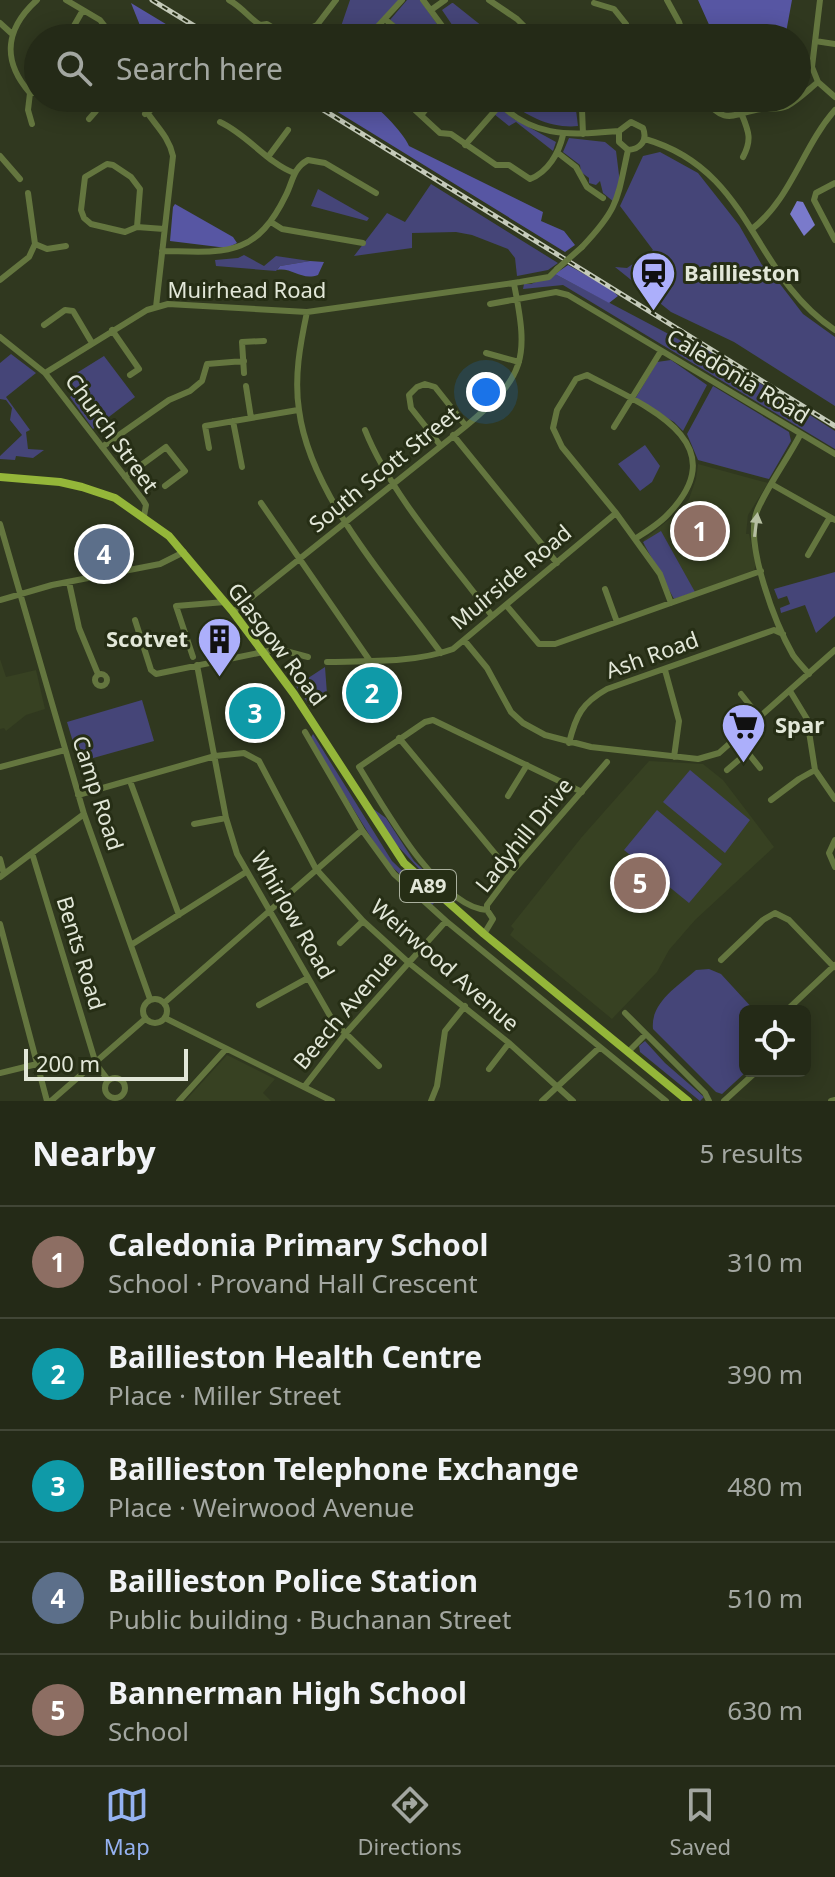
<!DOCTYPE html>
<meta charset="utf-8">
<style>
body{margin:0;font-family:"Noto Sans",sans-serif;background:#2c3220;color:#f1f3f6}
.controls{position:absolute;right:24px;bottom:24px;display:grid;overflow:hidden;border-radius:12px;box-shadow:0 4px 20px #0003}
.controls button{width:72px;height:72px;display:grid;place-items:center;padding:0;border:0;border-bottom:2px solid #414636;background:#242a17;color:#f1f3f6;font:40px sans-serif}
.scale{position:absolute;left:24px;bottom:20px;width:164px;box-sizing:border-box;padding-left:8px;border:4px solid #e2e7d8;border-top:0;font-size:22px;line-height:28px;white-space:nowrap;color:#e2e7d8;-webkit-text-stroke:6px #262e15;paint-order:stroke}
.you{position:absolute;left:486px;top:392px;width:28px;height:28px;margin:-20px;border:6px solid #fff;border-radius:50%;background:#1a73e8;box-shadow:0 0 0 12px #1a73e833}
.badge{display:grid;place-items:center;width:52px;height:52px;border-radius:50%;background:#95b2f1;color:#fff;font-size:26px;font-weight:700}
.pin{position:absolute;translate:-50% -50%;border:4px solid #fff;box-shadow:0 2px 8px #0006}
.list{margin:0;padding:0;list-style:none}
h2{display:flex;justify-content:space-between;align-items:center;height:104px;margin:0;padding:0 32px;font-size:34px}
h2 small{font-size:26px;font-weight:400;color:#a3a7a1}
.list li{display:grid;grid-template-columns:52px 1fr auto;gap:24px;align-items:center;box-sizing:border-box;height:112px;padding:0 32px;border-top:2px solid #414636}
.list b{display:block;font-size:30px;white-space:nowrap}
.list p{margin:0;font-size:26px;white-space:nowrap;color:#a3a7a1}
.list em{font-size:26px;font-style:normal;color:#a3a7a1}
.icon{flex:none;width:44px;height:44px;fill:none;stroke:currentColor;stroke-width:2;stroke-linecap:round;stroke-linejoin:round}
.map{position:relative;flex:none;width:835px;height:1101px;overflow:hidden}
.search{position:absolute;background:#242a17;box-shadow:0 4px 20px #0003;left:24px;right:24px;top:24px;height:88px;display:flex;align-items:center;gap:20px;box-sizing:border-box;padding:0 28px;border-radius:44px;color:#a3a7a1;font-size:30px}
.sheet{height:664px;background:#242a17}
nav{display:flex;justify-content:space-around;align-items:center;box-sizing:border-box;height:112px;border-top:2px solid #414636;background:#242a17;font-size:22px;color:#a3a7a1}
nav a{display:grid;justify-items:center;gap:4px}
nav .on{color:#95b2f1}
.map>svg:first-child{display:block}
.built{fill:#374122}
.green{fill:#454578}
.forest{fill:#5756a3}
.water{fill:#7a7acb}
.lines{fill:none;stroke-linecap:round;stroke-linejoin:round}
.minor{stroke:#64763f;stroke-width:6}
.major{stroke:#94b639;stroke-width:8}
.rail-casing{stroke:#c5cbba;stroke-width:5}
.rail{stroke:#262e15;stroke-width:2;stroke-dasharray:6;stroke-linecap:butt}
.minor-bridge{stroke:#64763f;stroke-width:6}
.oneway{fill:#b6bfa2}
.labels{text-anchor:middle;stroke-width:6;stroke-linejoin:round;paint-order:stroke}
.shield{fill:#262e15;stroke:#aab09e;stroke-width:2}
.shield-label{font-size:20px;font-weight:bold;fill:#e2e7d8}
.poi-label{font-size:22px;font-weight:bold;fill:#e2e7d8;stroke:#262e15;text-anchor:start}
.street-label{font-size:22px;fill:#e2e7d8;stroke:#262e15}
</style>
<div class="map">
<svg width="835" height="1101" viewBox="0 0 835 1101">
<rect width="100%" height="100%" fill="#30381f"/>
<path class="built" d="M698,464L768,483L748,515L746,534H749L756,565L753,573L674,599L664,583L660,568L644,547V540L678,512L689,499L696,479Z
M0,659L6,677L36,670L45,709L26,715L6,731L4,728L0,729Z
M649,761L703,764L723,780L774,847L695,920L669,950L657,972L612,1019L510,935L514,929L511,926L581,838Z
M227,1055L275,1079L263,1093L271,1101H185Z"/>
<path class="green" d="M350,0H400L365,38H337Z
M407,0H420L447,38H413L390,20Z
M452,3H453L497,38H461L442,10Z
M506,98H573L579,103L576,110L578,126C553,129 524,116 506,98Z
M501,109L514,119L556,142L553,151L516,122L509,126L494,114Z
M569,138L605,142L616,151L620,183L614,202L603,193L600,181L596,185L589,183V178L581,172L580,165L563,152Z
M660,152L698,173L739,225L762,265L767,267L803,314L835,337V406L734,342L671,312L615,267L627,268L653,250L620,206L643,156Z
M431,184L558,263L548,270L517,276L515,258L508,249L472,235L456,232L412,233V248L354,256L387,213L405,222Z
M318,189L369,218L367,221L311,206Z
M244,255L264,266L276,256L310,261L280,266L276,271L216,266L215,260L238,258Z
M555,274L678,339L700,353L697,343L835,431V449L563,285L523,289L524,284H531Z
M11,354L36,373L6,397L30,430L26,432L28,449L44,450L33,458L16,456L15,460L0,459V456L22,435L10,420L12,408L6,400L0,399V363Z
M104,356L135,397L93,429L70,397L76,392L67,379Z
M671,360L707,385L683,431L674,422L635,399L657,362Z
M713,386L789,432L791,441L769,479L698,460L687,434Z
M645,445L660,466L652,482L640,491L618,464Z
M661,531L695,592L674,599L643,542Z
M835,572V616L816,633L805,605L781,613L780,608L790,604L787,596L778,599L774,589Z
M325,667L327,694L310,706L296,686Z
M142,700L154,741L79,762L67,722Z
M313,734L392,861L435,902L432,905L385,860L310,739Z
M690,770L750,820L725,853L663,802Z
M372,808L386,818L414,861L438,884L436,887L392,840Z
M657,810L722,864L689,903L624,850Z
M709,969L721,974L755,1011H745L747,1071L722,1094L716,1092L653,1029C650,1003 678,986 696,970Z
M645,1041L665,1063L704,1097L700,1101L640,1052L639,1046Z"/>
<path class="forest" d="M698,0H792L785,38H715Z
M131,3L189,38H145Z
M315,98C329,98 346,95 360,98C374,101 404,133 409,146L543,212L541,221L564,231L575,245L565,252Z
M175,204L233,237L237,243L227,248L170,241L173,207Z
M310,261L324,262L318,275C301,281 292,267 277,270L280,266Z
M568,265L611,289L618,296L609,303L555,274Z"/>
<path class="water" d="M797,201L803,202L815,225L804,236L790,214Z"/>
<g class="lines">
<path class="minor" d="M37,0C6,28 1,60 30,93H38
M66,0L100,20L114,38
M229,0C242,7 248,17 260,25L267,24L290,38
M423,0L451,38
M489,0L517,19L536,38
M667,0L679,22L684,38
M820,0L812,67L818,82L835,97
M594,3L614,9L626,24
M431,10L445,0
M386,20L408,38
M0,23L11,33
M317,25L336,0
M67,38L83,10
M290,38L317,25L331,38
M367,38L402,0
M815,41L835,44
M30,93L28,110L32,124
M139,98C148,120 168,132 173,156L156,307
M402,98L440,133L451,134L496,165H509L530,179C548,172 559,153 563,135
M494,98C531,139 569,135 619,131
M614,98L618,102
M704,98C725,127 734,113 761,109C769,108 779,110 787,106C798,100 808,90 818,82
M145,114L167,98
M422,114L435,98
M742,115C749,132 752,140 743,157
M89,119L96,111L95,99
M220,122C248,135 266,162 294,173
M619,131L631,122L643,128C648,141 640,149 628,150
M619,131V142L628,150
M583,134L582,109L590,98
M645,139C753,170 751,275 835,330
M465,145L500,105
M558,153L576,167L587,187L603,198
M0,156L20,179
M268,157L288,130
M835,183L816,193L814,200L835,240
M271,222L282,229L363,243
M137,227L140,189L131,177L113,165L107,164L85,177L81,210L84,218L91,224L125,232L137,227L164,229
M752,229C791,199 803,146 835,110
M35,244L47,249L66,246
M582,247C619,208 617,200 628,150
M162,251C224,252 255,259 286,195C293,181 293,168 308,160L325,163L376,193
M0,280L29,257L35,244L28,193
M490,304L556,292L568,295L835,454
M307,312C300,345 294,377 299,410C310,496 391,584 441,653
M44,325L65,310L73,311L92,343
M112,330L139,369L130,375
M0,337L45,373L143,500L146,505L144,516
M486,353L519,362
M45,373L147,310L168,304L307,312L520,282L549,277L557,269
M244,373L242,342L264,341
M246,386L251,418
M233,421L242,467
M614,427L661,351
M365,430C391,495 449,559 492,616
M453,435L557,563
M800,435C787,460 768,485 757,511C744,544 776,625 793,655C798,662 804,668 809,674
M441,446L411,408L409,395L417,387L425,384L435,387L466,426
M102,447L169,400L190,391L202,381L207,364L244,361
M209,448L205,426L298,410
M125,477L166,447L185,471L165,486
M773,485L835,520
M261,503L370,661
M0,524L84,814L150,999
M635,539C647,531 661,523 670,512C737,440 641,404 587,375L576,379L557,410L553,428L562,447L616,513L660,574L671,603
M808,555L830,517
M69,582L79,628L98,674
M605,589L617,622
M0,600L52,585L160,564L184,552
M506,605L539,644H555L761,571
M233,612L466,426C526,376 529,359 514,284
M135,620L151,670L156,674L278,649L308,657
M464,640L487,668L511,712L523,723L545,735L591,747L698,759L719,753L835,650
M193,657L176,606L225,602
M327,662C367,661 415,663 453,649L616,513
M197,665L226,818L237,854L333,1021L379,1066
M665,670L679,721L674,757
M95 680a6 6 0 1 1 12 0a6 6 0 1 1-12 0Z
M790,691L807,719L815,770L835,799
M741,694L760,718
M305,732L362,830L394,874L446,921L666,1101
M399,738L511,873
M737,739L760,768
M569,743C576,715 582,703 607,689L774,630L783,634
M0,767L65,750
M727,770L748,752
M130,781L179,915
M78,795L215,756L244,753L259,761L316,869L363,921L409,963L509,1043L573,1101
M508,796L527,765
M771,800L799,779L815,770
M194,824L226,818
M835,840L829,853L835,867
M32,853L96,1064L108,1080
M0,859L4,874
M0,877L84,814
M487,910C439,908 382,804 359,767L425,722L433,720L582,792
M0,924L47,1101
M484,934L493,919L487,910V905L511,873L607,762
M340,943L363,921
M131,945L246,872
M721,960L763,920L775,913L789,920L834,967
M143 1011a12 12 0 1 1 24 0a12 12 0 1 1-24 0Z
M164,1003L362,830
M259,1005L308,978
M786,1011L835,965
M625,1013L705,1093L709,1101
M165,1018L332,1101
M629,1051L646,1034
M489,1069L509,1043
M0,1073L37,1064
M105 1088a10 10 0 1 1 20 0a10 10 0 1 1-20 0Z
M304,1087L346,1033L446,921
M51,1101L145,1019
M179,1101L226,1049
M431,1101L437,1086L445,1031L465,1006
M542,1101L600,1047
M724,1101L757,1071
M831,1101L835,1100"/>
<path class="major" d="M0,477L60,482L82,487L115,498L169,536L233,612L294,694L404,863L484,934L688,1101"/>
<defs>
<path id="rail" d="M152,0L214,38
M304,98L835,426"/>
</defs>
<use href="#rail" class="rail-casing"/>
<use href="#rail" class="rail"/>
<path class="minor-bridge" d="M557,269L582,247"/>
</g>
<defs><path id="oneway-solid" d="M-6-.8H1V-3.2L6.5 0L1 3.2V.8H-6Z" transform="scale(2)"/></defs>
<use class="oneway" href="#oneway-solid" transform="translate(756 525) rotate(-83)"/>
<defs>
<symbol id="station-pin" viewBox="-11 -11 22 30"><path d="M0 17L-7.5 6A9.5 9.5 0 1 1 7.5 6Z" fill="#acaffb" stroke="#262e15"/><path d="M-3-6H3Q5-6 5-4V2Q5 4 3 4L4.5 6H3L1.5 4h-3L-3 6H-4.5L-3 4Q-5 4-5 2V-4Q-5-6-3-6ZM-3.5-4v3h7v-3ZM-3.5 1v1.5H-2V1ZM2 1v1.5H3.5V1Z" fill="#111"/></symbol>
<symbol id="building-pin" viewBox="-11 -11 22 30"><path d="M0 17L-7.5 6A9.5 9.5 0 1 1 7.5 6Z" fill="#acaffb" stroke="#262e15"/><path d="M-4-6H4V6H1V3H-1V6H-4ZM-2.5-4.3h1.7v1.8h-1.7ZM.8-4.3h1.7v1.8H.8ZM-2.5-1h1.7V.8h-1.7ZM.8-1h1.7V.8H.8Z" fill="#111"/></symbol>
<symbol id="supermarket-pin" viewBox="-11 -11 22 30"><path d="M0 17L-7.5 6A9.5 9.5 0 1 1 7.5 6Z" fill="#acaffb" stroke="#262e15"/><path d="M-6-5.5h2.5l.6 2H6L4.5 2H-2.5L-4.4-4H-6ZM-1.5 3.2a1.3 1.3 0 1 0 .1 0ZM3 3.2a1.3 1.3 0 1 0 .1 0Z" fill="#111"/></symbol>
</defs>
<g fill-rule="evenodd">
<use href="#station-pin" x="628" y="248" width="51" height="69"/>
<use href="#building-pin" x="194" y="614" width="51" height="69"/>
<use href="#supermarket-pin" x="718" y="700" width="51" height="69"/>
</g>
<g class="labels">
<rect class="shield" x="400" y="870" width="56" height="32" rx="6"/>
<g class="shield-label">
<text x="428" y="893">A89</text>
</g>
<g class="poi-label">
<text x="684" y="281">Baillieston</text>
<text x="188" y="647" text-anchor="end">Scotvet</text>
<text x="775" y="733">Spar</text>
</g>
<g class="street-label">
<text x="247" y="298">Muirhead Road</text>
<text transform="translate(738 376) rotate(31)" y="8">Caledonia Road</text>
<text transform="translate(112 433) rotate(54)" y="8">Church Street</text>
<text transform="translate(384 469) rotate(-39)" y="8">South Scott Street</text>
<text transform="translate(511 577) rotate(-40)" y="8">Muirside Road</text>
<text transform="translate(277 644) rotate(53)" y="8">Glasgow Road</text>
<text transform="translate(652 655) rotate(-20)" y="8">Ash Road</text>
<text transform="translate(98 793) rotate(72)" y="8">Camp Road</text>
<text transform="translate(524 835) rotate(-51)" y="8">Ladyhill Drive</text>
<text transform="translate(293 915) rotate(60)" y="8">Whirlow Road</text>
<text transform="translate(81 953) rotate(73)" y="8">Bents Road</text>
<text transform="translate(445 965) rotate(41)" y="8">Weirwood Avenue</text>
<text transform="translate(345 1010) rotate(-50)" y="8">Beech Avenue</text>
</g>
</g>
</svg>
<div class="controls">
<button><svg class="icon" aria-label="locate" viewBox="0 0 24 24"><circle cx="12" cy="12" r="6"/><path d="M12 2v4M12 18v4M2 12h4M18 12h4"/></svg></button>
</div>
<div class="scale">200 m</div>
<div class="you"></div>
<div class="pin badge" style="left:700px;top:531px;background:#8d6e63">1</div>
<div class="pin badge" style="left:372px;top:693px;background:#0f9aa8">2</div>
<div class="pin badge" style="left:255px;top:713px;background:#0f9aa8">3</div>
<div class="pin badge" style="left:104px;top:554px;background:#5c6f8a">4</div>
<div class="pin badge" style="left:640px;top:883px;background:#8d6e63">5</div>
<div class="search"><svg class="icon" aria-label="search" viewBox="0 0 24 24"><circle cx="10" cy="10" r="6"/><path d="M15 15l6 6"/></svg>Search here</div>
</div>
<section class="sheet">
<h2>Nearby<small>5 results</small></h2>
<ul class="list">
<li><span class="badge" style="background:#8d6e63">1</span><div><b>Caledonia Primary School</b><p>School · Provand Hall Crescent</p></div><em>310 m</em></li>
<li><span class="badge" style="background:#0f9aa8">2</span><div><b>Baillieston Health Centre</b><p>Place · Miller Street</p></div><em>390 m</em></li>
<li><span class="badge" style="background:#0f9aa8">3</span><div><b>Baillieston Telephone Exchange</b><p>Place · Weirwood Avenue</p></div><em>480 m</em></li>
<li><span class="badge" style="background:#5c6f8a">4</span><div><b>Baillieston Police Station</b><p>Public building · Buchanan Street</p></div><em>510 m</em></li>
<li><span class="badge" style="background:#8d6e63">5</span><div><b>Bannerman High School</b><p>School</p></div><em>630 m</em></li>
</ul>
</section>
<nav>
<a class="on"><svg class="icon" aria-label="map" viewBox="0 0 24 24"><path d="M3 6l6-2 6 2 6-2v14l-6 2-6-2-6 2zM9 4v14M15 6v14"/></svg>Map</a>
<a><svg class="icon" aria-label="directions" viewBox="0 0 24 24"><path d="M12 3l9 9-9 9-9-9zM9 14v-3h6M13 9l2 2-2 2"/></svg>Directions</a>
<a><svg class="icon" aria-label="saved" viewBox="0 0 24 24"><path d="M7 4h10v16l-5-4-5 4z"/></svg>Saved</a>
</nav>
